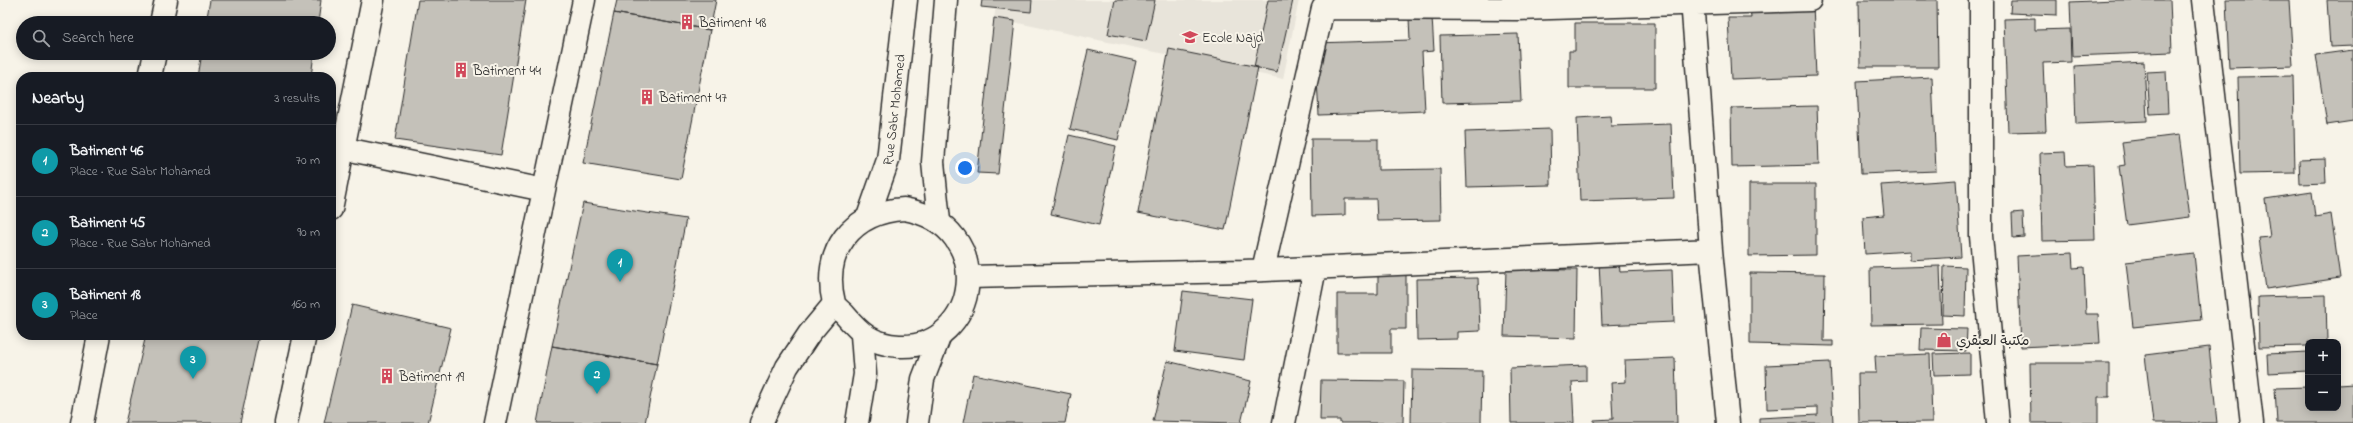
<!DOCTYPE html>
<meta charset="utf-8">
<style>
body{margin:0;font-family:"Indie Flower","Playpen Sans Arabic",sans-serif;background:#242831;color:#f1f3f6}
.controls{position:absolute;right:12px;bottom:12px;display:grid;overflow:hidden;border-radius:8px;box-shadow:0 2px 10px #0003}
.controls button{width:36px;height:36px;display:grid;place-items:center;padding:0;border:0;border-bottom:1px solid #363941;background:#171b24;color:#f1f3f6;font:20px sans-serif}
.you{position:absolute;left:965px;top:168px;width:14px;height:14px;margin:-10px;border:3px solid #fff;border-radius:50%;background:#1a73e8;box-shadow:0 0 0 6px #1a73e833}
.badge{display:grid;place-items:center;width:26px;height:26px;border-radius:50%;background:#d93025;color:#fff;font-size:13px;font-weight:700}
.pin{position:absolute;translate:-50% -33px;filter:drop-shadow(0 1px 2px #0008)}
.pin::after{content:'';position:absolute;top:21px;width:14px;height:12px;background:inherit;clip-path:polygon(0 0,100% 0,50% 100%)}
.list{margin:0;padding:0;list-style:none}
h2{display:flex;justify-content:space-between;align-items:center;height:52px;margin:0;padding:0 16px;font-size:17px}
h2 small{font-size:13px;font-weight:400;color:#9ea1a6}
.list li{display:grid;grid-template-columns:26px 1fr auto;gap:12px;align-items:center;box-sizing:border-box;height:72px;padding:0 16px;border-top:1px solid #363941}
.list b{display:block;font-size:15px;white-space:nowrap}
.list p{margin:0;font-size:13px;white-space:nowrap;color:#9ea1a6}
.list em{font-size:13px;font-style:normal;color:#9ea1a6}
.icon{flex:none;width:22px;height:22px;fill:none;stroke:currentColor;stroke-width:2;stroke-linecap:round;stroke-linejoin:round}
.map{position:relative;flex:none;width:2353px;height:423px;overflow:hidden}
.search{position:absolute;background:#171b24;box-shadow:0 2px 10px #0003;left:16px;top:16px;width:320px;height:44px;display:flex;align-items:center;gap:10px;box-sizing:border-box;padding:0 14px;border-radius:22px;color:#9ea1a6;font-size:15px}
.panel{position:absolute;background:#171b24;box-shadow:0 2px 10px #0003;left:16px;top:72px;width:320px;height:268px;border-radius:16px}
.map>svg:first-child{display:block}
.built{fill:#e8e4da}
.building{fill:#c4c1b9;stroke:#2b2b2b}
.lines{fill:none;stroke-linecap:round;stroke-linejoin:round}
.street-casing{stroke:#2b2b2b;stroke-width:25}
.secondary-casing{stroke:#2b2b2b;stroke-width:25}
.street{stroke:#f7f3e8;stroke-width:22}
.secondary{stroke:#f7f3e8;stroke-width:22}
.labels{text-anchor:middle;stroke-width:4;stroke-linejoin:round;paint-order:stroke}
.poi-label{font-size:14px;fill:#2b2b2b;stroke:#f7f3e8;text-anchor:start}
.street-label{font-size:14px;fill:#2b2b2b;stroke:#f7f3e8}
</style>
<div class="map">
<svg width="2353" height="423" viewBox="0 0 2353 423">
<rect width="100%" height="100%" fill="#f7f3e8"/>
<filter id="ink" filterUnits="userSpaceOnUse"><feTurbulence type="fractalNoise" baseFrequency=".025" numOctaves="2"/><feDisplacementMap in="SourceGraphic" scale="8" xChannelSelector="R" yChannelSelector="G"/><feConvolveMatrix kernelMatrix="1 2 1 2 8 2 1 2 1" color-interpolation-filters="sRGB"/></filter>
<g filter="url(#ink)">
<path class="built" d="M997,0H1299L1283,79L994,18Z"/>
<path class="building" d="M210,0H321L318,23H206Z
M418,0H526L501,155L395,140Z
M617,0H716L710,30L614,13Z
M982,0H1032L1031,12L981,7Z
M1115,0H1155L1146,41L1108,34Z
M1268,0H1293L1277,72L1254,67Z
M1859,0H1937L1938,67H1860Z
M2011,0H2057V15L2010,13Z
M2115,0H2170L2172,52L2072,56L2070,2Z
M2226,0H2289L2293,66L2229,68Z
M2327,0H2353V46L2330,47Z
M1813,4L1816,76L1731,79L1728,18H1751L1750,7Z
M614,13L710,30L681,179L583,163Z
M1432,17L1434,51L1422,52L1425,111L1319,115L1315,43L1410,40L1409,18Z
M994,18L1015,21L998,174L977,173Z
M2035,18V30L2070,29L2071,62L2043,63L2046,131L2008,132L2004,19Z
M1575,23H1655V88H1569V51H1575Z
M1518,34L1521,101L1442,103L1440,36Z
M1169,49L1258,67L1225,230L1138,213Z
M1088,50L1136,61L1118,140L1070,129Z
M2353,50V121L2327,125L2316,55Z
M202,53H314L311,77H198Z
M2144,62L2147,121L2076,124L2074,66Z
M2166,71L2168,113L2150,114L2147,72Z
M2293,76L2295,173L2240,174L2238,77Z
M1932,77L1936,171L1861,174L1857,81Z
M1817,106L1819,165L1732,167L1731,108Z
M1610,116L1611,126L1671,124L1674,198L1580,201L1577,118Z
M1550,129L1551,185L1467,187L1465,132Z
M1069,135L1116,146L1099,225L1051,214Z
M2179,135L2190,217L2127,225L2119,166L2125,165L2122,142Z
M1311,139H1378V170L1440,169L1441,220L1377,221L1376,199H1345V215L1312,216Z
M2065,152L2066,166L2093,165L2095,240L2042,241L2040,153Z
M2325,159L2326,183L2300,184L2299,160Z
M1956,180L1961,257L1910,260V251L1865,254L1863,217L1884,215L1881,185Z
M1749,184H1816V255L1749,256Z
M2312,192L2315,217L2331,214L2340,278L2266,289L2259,238L2270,237L2265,199Z
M583,203L686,219L657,364L552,346Z
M2023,212L2024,237L2013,238L2012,213Z
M2072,253L2073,268L2084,267L2086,314H2098L2100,343L2021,347L2017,256Z
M2194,254L2201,320L2133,327L2126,262Z
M1619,261L1620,272L1672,270L1674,322L1602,325L1599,262Z
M1940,266L1942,324L1871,325L1870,268Z
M1944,266L1966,267L1965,316L1943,315Z
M1378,268H1406V329H1391V353H1337V294H1378Z
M1506,269L1577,270L1576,338L1504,336Z
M1750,273L1825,274L1824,341H1833V346L1750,344Z
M1478,278L1480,331L1457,332V339L1417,340L1416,279Z
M1183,291L1252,299L1244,360L1175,351Z
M2326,295L2327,342H2308V346L2259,347L2258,297Z
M352,305L451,328L428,423H324Z
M1921,328L1967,329L1966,351L1920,350Z
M146,335H259L240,423H125Z
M552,346L657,364L645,423H537Z
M2209,347L2217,423H2153L2145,355Z
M2308,352V371L2268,373L2267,354Z
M1970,353V374L1934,375L1933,354Z
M1930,354L1932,422L1859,423L1858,373H1876L1875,356Z
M1675,358L1677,423H1594V420L1613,419L1611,383L1626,382L1625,360Z
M1167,361L1251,381L1241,423L1153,421Z
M1830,362L1833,423H1759V418L1818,415V407L1767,409L1766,365Z
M2030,363H2109V397H2098V423H2031Z
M1586,365V381L1572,382L1574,423H1511L1510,368Z
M1412,370L1482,371L1481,423H1411Z
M973,374L1071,394L1065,423H963Z
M1321,380L1404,381L1403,423H1340V420H1320Z
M2353,384V423H2277L2275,388L2308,387V408H2338V385Z"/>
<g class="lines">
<defs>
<path id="street" d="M1692,0L1711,250L1728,423
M1981,0V236L1998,423
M2203,0L2252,423
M161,23L166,0
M150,77L155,53
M331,146L544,190
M331,209L373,0
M1263,270L1323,8L1518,9L1810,0
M969,277L1244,271L1711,250
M82,423L99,335
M286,423L305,335
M495,423L584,0
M761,423L787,367L809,334L834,304
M1284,423L1315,268"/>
<g id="secondary">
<path d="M904,209C1000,226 979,350 899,346C872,344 861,334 844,314C841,311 835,307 834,303C821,251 852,212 904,209Z"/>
<path id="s1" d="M868,217L888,160L906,0"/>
<path d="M939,221L933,162L946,0"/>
<path d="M857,423L865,374L862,335"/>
<path d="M917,423L923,379L940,335"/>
</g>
</defs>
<use href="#street" class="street-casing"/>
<use href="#secondary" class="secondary-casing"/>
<use href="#street" class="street"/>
<use href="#secondary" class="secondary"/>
</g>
</g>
<defs>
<symbol id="building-bare" viewBox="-9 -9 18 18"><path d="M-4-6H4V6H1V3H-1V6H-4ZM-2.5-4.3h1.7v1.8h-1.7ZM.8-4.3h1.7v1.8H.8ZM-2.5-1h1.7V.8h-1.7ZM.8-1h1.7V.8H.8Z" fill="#d1495b" stroke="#f7f3e8" stroke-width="2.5" paint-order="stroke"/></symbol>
<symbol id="school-bare" viewBox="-9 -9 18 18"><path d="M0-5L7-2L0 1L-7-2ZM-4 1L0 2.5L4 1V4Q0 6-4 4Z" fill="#d1495b" stroke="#f7f3e8" stroke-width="2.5" paint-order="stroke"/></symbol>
<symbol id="shop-bare" viewBox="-9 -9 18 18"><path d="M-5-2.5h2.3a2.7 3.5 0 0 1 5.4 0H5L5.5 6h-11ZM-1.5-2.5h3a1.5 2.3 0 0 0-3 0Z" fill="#d1495b" stroke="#f7f3e8" stroke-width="2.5" paint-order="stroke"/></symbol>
</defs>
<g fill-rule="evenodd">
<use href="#building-bare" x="676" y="11" width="22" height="22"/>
<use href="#school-bare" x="1179" y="26" width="22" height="22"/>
<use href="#building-bare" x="450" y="59" width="22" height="22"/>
<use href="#building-bare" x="636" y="86" width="22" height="22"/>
<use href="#shop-bare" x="1933" y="329" width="22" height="22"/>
<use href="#building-bare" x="376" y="365" width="22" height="22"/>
</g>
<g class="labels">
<g class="poi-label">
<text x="699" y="27">Batiment 48</text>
<text x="1202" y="42">Ecole Najd</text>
<text x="473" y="75">Batiment 44</text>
<text x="659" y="102">Batiment 47</text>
<text x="1956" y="345">مكتبة العبقري</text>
<text x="399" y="381">Batiment 19</text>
</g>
<g class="street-label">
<text dy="5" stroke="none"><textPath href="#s1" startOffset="111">Rue Sabr Mohamed</textPath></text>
</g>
</g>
</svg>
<div class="controls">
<button>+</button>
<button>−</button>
</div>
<div class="you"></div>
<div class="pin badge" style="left:620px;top:282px;background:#0f9aa8">1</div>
<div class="pin badge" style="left:597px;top:394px;background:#0f9aa8">2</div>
<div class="pin badge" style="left:193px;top:379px;background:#0f9aa8">3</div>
<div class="search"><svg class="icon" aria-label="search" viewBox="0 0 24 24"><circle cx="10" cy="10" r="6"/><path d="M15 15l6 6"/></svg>Search here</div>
<section class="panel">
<h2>Nearby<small>3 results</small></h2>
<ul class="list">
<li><span class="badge" style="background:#0f9aa8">1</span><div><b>Batiment 46</b><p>Place · Rue Sabr Mohamed</p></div><em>70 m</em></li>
<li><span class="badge" style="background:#0f9aa8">2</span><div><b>Batiment 45</b><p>Place · Rue Sabr Mohamed</p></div><em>90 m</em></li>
<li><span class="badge" style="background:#0f9aa8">3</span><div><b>Batiment 18</b><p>Place</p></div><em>160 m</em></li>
</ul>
</section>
</div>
